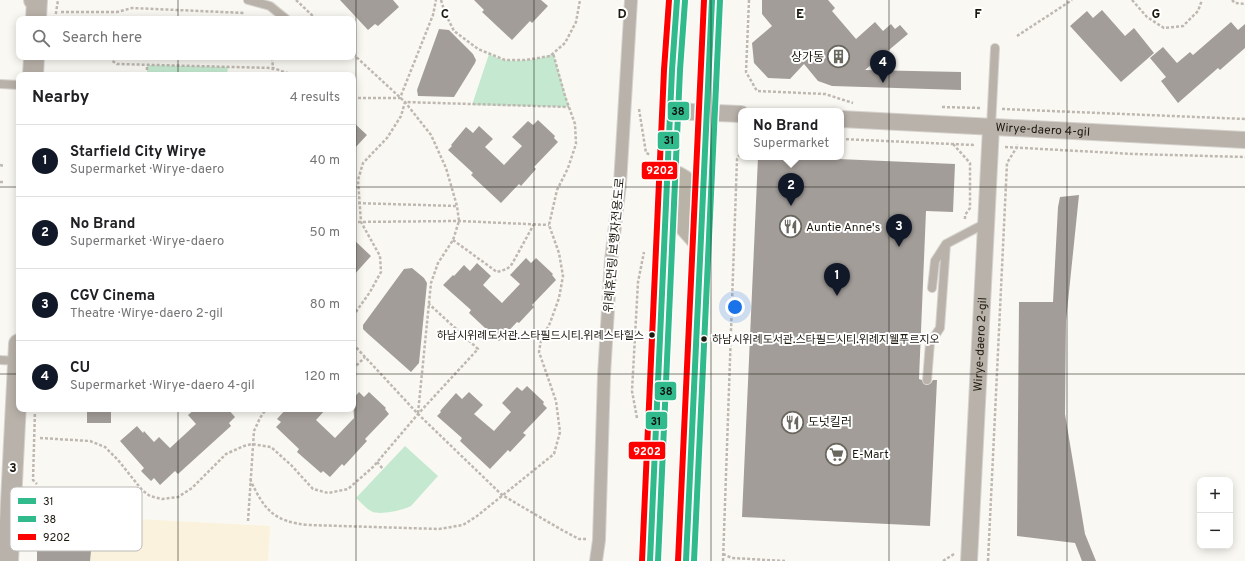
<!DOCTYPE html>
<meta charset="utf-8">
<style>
body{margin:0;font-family:Overpass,"Noto Sans KR",sans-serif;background:#f6f6f6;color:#202124}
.controls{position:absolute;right:12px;bottom:12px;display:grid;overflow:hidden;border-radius:8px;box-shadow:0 2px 10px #0003}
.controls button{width:36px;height:36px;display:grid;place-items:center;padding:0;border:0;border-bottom:1px solid #e0e0e0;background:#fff;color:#202124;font:20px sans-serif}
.you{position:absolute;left:735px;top:307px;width:14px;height:14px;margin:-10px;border:3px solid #fff;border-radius:50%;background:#1a73e8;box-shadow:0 0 0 6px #1a73e833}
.badge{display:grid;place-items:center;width:26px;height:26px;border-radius:50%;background:#111827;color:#fff;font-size:13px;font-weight:700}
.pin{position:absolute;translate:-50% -33px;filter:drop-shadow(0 1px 2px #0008)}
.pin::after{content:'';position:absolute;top:21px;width:14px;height:12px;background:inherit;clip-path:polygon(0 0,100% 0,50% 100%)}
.popup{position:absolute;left:738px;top:108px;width:106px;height:52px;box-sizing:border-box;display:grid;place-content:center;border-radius:8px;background:#fff;filter:drop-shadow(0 1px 3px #0005);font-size:13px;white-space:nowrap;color:#757577}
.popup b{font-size:15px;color:#202124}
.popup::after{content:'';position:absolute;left:50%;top:100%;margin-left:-8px;border:8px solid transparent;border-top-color:#fff}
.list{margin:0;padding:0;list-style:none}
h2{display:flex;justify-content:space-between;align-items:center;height:52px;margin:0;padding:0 16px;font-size:17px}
h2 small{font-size:13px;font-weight:400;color:#757577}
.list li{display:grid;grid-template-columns:26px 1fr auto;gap:12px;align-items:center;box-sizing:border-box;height:72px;padding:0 16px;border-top:1px solid #e0e0e0}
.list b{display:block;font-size:15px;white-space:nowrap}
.list p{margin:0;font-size:13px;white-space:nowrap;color:#757577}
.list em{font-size:13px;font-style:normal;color:#757577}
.icon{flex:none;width:22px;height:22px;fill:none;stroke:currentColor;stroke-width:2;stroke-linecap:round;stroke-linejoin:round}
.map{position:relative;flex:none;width:1245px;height:561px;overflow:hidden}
.search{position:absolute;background:#fff;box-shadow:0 2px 10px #0003;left:16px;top:16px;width:340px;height:44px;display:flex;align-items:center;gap:10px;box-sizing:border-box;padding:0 14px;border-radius:8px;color:#757577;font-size:15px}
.panel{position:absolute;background:#fff;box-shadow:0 2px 10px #0003;left:16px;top:72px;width:340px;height:340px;border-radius:8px}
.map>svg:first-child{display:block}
.built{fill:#faf2dc}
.green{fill:#c4e9d0}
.building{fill:#a39d99}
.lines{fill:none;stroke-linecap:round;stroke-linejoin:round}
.service-casing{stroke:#d6d3cf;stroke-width:10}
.pedestrian-casing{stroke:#d6d3cf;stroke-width:14}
.minor-casing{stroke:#d6d3cf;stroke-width:18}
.tertiary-casing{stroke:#d6d3cf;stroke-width:22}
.primary-casing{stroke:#d6d3cf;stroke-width:24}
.path{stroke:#beb8b1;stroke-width:2.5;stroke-dasharray:3 2;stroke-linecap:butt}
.service{stroke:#b9b2aa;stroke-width:8}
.pedestrian{stroke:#b9b2aa;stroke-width:12}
.minor{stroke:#b9b2aa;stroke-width:16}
.tertiary{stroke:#b9b2aa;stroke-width:20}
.primary{stroke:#b9b3a7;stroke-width:22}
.bus-1-casing{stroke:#fff;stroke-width:9}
.bus-2-casing{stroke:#fff;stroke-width:9}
.bus-3-casing{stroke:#fff;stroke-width:9}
.bus-1{stroke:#31ba8b;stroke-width:6}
.bus-2{stroke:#31ba8b;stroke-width:6}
.bus-3{stroke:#f00;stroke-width:6}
.grid{fill:none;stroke:#1c190f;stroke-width:1;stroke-opacity:0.55}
.bus-dot{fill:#1c190f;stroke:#fff;stroke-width:1.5}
.labels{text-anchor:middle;stroke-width:4;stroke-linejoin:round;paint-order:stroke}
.bus-label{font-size:11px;fill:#1c190f;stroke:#fff;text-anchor:end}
.poi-label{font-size:12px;fill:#1c190f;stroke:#fff;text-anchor:start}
.street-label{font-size:12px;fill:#1c190f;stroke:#fff}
.key{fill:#fff;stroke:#bbbab7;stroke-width:1}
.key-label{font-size:11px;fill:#1c190f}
.grid-label{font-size:13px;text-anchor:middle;font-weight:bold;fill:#1c190f;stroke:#fff;stroke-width:4;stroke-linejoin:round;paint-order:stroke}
.line-badge{stroke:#fff;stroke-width:1.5}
.badge-label{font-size:11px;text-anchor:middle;font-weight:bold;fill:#fff}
.pale-badge-label{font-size:11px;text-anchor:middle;font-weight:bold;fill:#111}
</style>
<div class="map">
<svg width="1245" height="561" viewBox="0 0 1245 561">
<rect width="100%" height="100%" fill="#faf8f2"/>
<path class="built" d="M38,514L270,526L268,561H37Z"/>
<path class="green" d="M553,53L569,107L472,105L489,54C494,56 499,59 504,60C514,62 545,60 553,53Z
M147,65L228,67L227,75H147Z
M405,446L438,476L411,506C404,510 381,515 373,512C367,510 361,502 356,498Z"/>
<path class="building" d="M340,0H393L399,7L378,26L375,24L368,30Z
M474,0H541L548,6L532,23L530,21L512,40L482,12L484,10Z
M762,0H828L835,8L832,11L856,39L875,22L883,31L891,24L895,29L900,25L908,34L865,70L961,72V90L832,86L818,81L804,64L790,79L768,78L754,63L752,43L772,26L762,14Z
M1102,10L1125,36L1134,28L1154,53L1121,82L1070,26L1087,11L1093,18Z
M1231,22L1238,30L1245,24V48L1220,70L1218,68L1178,103L1161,81L1166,77L1150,58L1163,47L1177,63L1190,52L1193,55Z
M439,29L449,30L473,54L476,60L475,63L454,97L418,96L417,90Z
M538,120L555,136L554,138L558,142L534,167L536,169L521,186L519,184L501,203L471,175L473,173L448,150L452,146L451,145L466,127L473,133L479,126L493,139L485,147L504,165L522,146L512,137L528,121L533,125Z
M353,122L367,135L353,150Z
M758,157H791L955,164L953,212L926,211L919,379L922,380L924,384L927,385L931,383L933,380H937L930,526L742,517Z
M1079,195L1066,321L1065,414L1085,534L1096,561H1082L1075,543L1017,536L1019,302H1053L1058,207L1060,197Z
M353,239L371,256L353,276Z
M526,258L531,263L536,258L553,274L552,275L556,280L532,305L534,307L519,323L517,322L499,341L469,313L471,310L443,285L453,275L454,276L464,265L470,271L477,263L491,276L483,285L502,303L520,284L510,275Z
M412,268L424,278L427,283L419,363L411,372L367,333L363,329V325L404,269Z
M527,386L544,402L543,404L547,408L523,433L526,435L510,452L508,450L490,469L460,441L462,438L437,416L441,412L440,411L456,393L462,399L469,392L483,405L474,414L494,431L511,412L502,403L517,387L522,391Z
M359,392L364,397L369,392L386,408L385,409L389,414L365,439L367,441L344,466L342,464L330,477L323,471L321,473L297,452L299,449L276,427L281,422L277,419L286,409H326L316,420L335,438L354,418L353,399Z
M87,409H111V423H87Z
M195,409H228L235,417L229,423L231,426L178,474L175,471L160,485L154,478L151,481L141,471L144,468L120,441L137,426L143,433L144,431L154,442L159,437L170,448L196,424L188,415Z
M37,548L91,551L90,561H37Z"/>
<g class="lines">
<defs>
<path id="service" d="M248,0L270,6L286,19
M0,84L19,85
M991,127L995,48
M932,288L935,261L946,244L986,223
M0,360L18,361
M927,380L930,343L940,328L946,244"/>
<path id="pedestrian" d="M596,561L599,540L604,375L611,260L620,184L631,0"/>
<g id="minor">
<path d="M670,111L741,114"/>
<path id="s1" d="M841,119L1245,140"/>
<path id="s2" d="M969,561L991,127"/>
</g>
<path id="tertiary" d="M34,0H37L36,19
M33,75L34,57
M8,561L19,344"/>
<path id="primary" d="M667,181L676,177L683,181L685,225L701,243
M650,561L672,70L677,0
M686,561L712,0"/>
</defs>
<use href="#service" class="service-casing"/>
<use href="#pedestrian" class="pedestrian-casing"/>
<use href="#minor" class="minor-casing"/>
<use href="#tertiary" class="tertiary-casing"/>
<use href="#primary" class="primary-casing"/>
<path class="path" d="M296,0L316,19
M441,0L445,13L454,31L478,49L505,60H526L550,56L565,43L576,22L580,0
M749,0L746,72L757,91L825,94L853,103
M1132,0L1147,17L1164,28L1183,26L1198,11L1202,0
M1232,0L1235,3L1245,4
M61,12H117L132,8L245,13
M55,19L58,0
M1017,36L1072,0
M353,54L405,102L431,135L446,168L457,206L459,221L453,240L438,263L431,283L418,413
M110,57L111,60L117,64L273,68L293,75
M147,75V65
M271,75L273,68L272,57
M353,98H400L433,15L436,0
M942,107L981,108
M639,109L646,153L651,155
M1002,109L1245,119
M841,139L974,145
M953,144L970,163V208L965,215V221
M1005,147L1134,154L1245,157
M0,165L4,166
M0,182H3
M353,203L457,206
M353,222L459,221L549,225
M453,240L497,272L507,269L512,264L534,224
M353,316L370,292L381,272L380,256L361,222L358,180L363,163L387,138L401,116L405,102L569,107
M353,344L418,414L502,495L562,530L579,539H586
M353,369L365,357
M35,409L33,480L37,484
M637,418L632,391L638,282L644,252
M40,438L90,441L105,447L118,460L142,490L150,496L162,499L178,497L192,488L226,454L244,446L252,444L271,447L291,465L313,489L328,493L348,489L373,467L418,414L478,349L429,304
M377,462L383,469
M250,479C264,510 274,522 309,525L439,529L463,525L477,516L554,454L560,432L556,401L539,352L541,340L550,323L559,298L563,276L559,253L549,225L557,190L568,168L576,144L575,124L565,96L553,53
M248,521L254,431L260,418L266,409
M723,554L732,558L785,561
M723,561L737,159L741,152
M943,561L954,554
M988,561L1007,163L1017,147V144"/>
<use href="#service" class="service"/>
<use href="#pedestrian" class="pedestrian"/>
<use href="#minor" class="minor"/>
<use href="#tertiary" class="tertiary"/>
<use href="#primary" class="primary"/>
<defs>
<path id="bus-1" d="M650,561L672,70L677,0
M686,561L712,0"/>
<path id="bus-2" d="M658,561L680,70L685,1
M694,561L720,0"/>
<path id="bus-3" d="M642,561L664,70L669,0
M678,561L704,0"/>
</defs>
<use href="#bus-1" class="bus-1-casing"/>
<use href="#bus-2" class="bus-2-casing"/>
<use href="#bus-3" class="bus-3-casing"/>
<use href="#bus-1" class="bus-1"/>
<use href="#bus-2" class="bus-2"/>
<use href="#bus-3" class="bus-3"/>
</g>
<path class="grid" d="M178,0V19M356,0V561M534,0V561M711,0V561M889,0V561M1067,0V561M178,57V75M0,187H19M353,187H1245M0,374H19M353,374H1245M178,409V561"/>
<defs>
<symbol id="building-ring" viewBox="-11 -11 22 22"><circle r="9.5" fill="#fff" stroke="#6a675e" stroke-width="1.5"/><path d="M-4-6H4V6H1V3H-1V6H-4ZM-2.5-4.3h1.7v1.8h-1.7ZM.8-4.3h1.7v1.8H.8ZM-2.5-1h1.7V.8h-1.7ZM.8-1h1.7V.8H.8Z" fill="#6a675e"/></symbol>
<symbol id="restaurant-ring" viewBox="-11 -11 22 22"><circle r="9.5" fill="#fff" stroke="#6a675e" stroke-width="1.5"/><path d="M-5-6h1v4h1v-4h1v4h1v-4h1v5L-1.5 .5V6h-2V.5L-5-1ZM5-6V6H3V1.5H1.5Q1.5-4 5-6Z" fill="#6a675e"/></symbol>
<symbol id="supermarket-ring" viewBox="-11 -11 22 22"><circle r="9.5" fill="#fff" stroke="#6a675e" stroke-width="1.5"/><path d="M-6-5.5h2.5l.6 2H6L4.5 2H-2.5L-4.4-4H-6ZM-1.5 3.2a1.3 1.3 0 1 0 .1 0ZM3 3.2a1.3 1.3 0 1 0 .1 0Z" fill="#6a675e"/></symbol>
</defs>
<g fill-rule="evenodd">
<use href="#building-ring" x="826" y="44" width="25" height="25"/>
<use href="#restaurant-ring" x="778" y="214" width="25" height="25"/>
<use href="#restaurant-ring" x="780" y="410" width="25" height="25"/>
<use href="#supermarket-ring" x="824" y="442" width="25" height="25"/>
</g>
<g class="bus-dot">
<circle cx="652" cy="335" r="3.5"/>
<circle cx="704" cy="339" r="3.5"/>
</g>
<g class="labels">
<g class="bus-label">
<text x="644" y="339">하남시위례도서관.스타필드시티.위례스타힐스</text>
<text x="712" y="343" text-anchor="start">하남시위례도서관.스타필드시티.위례지웰푸르지오</text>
</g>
<g class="poi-label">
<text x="824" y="61" text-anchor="end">상가동</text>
<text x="806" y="231">Auntie Anne's</text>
<text x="808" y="426">도넛킬러</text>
<text x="852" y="458">E-Mart</text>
</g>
<g class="street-label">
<text dy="4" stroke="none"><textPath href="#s1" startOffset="202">Wirye-daero 4-gil</textPath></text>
<text transform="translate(614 245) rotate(-85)" y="4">위례휴먼링 보행자전용도로</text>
<text dy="4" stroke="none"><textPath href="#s2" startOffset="217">Wirye-daero 2-gil</textPath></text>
</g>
</g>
<rect x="10" y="487" width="132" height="64" rx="6" class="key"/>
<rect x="18" y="498" width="18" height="6" fill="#31ba8b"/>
<rect x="18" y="516" width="18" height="6" fill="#31ba8b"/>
<rect x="18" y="534" width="18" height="6" fill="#f00"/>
<g class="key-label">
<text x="43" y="505">31</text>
<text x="43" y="523">38</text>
<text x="43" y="541">9202</text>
</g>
<g class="grid-label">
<text x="445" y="18">C</text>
<text x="622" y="18">D</text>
<text x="800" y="18">E</text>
<text x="978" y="18">F</text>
<text x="1156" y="18">G</text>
<text x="13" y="472">3</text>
</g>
<g class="line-badge">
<rect x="667" y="101" width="23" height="20" rx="4" fill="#31ba8b"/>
<rect x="657" y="131" width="23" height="19" rx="4" fill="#31ba8b"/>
<rect x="641" y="161" width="37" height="19" rx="4" fill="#f00"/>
<rect x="654" y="381" width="23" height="20" rx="4" fill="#31ba8b"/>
<rect x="645" y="411" width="23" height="19" rx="4" fill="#31ba8b"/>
<rect x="628" y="441" width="38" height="19" rx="4" fill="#f00"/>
</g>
<g class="badge-label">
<text x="660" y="174">9202</text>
<text x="647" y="455">9202</text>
</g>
<g class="pale-badge-label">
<text x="678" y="115">38</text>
<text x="669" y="144">31</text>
<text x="666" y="395">38</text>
<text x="656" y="425">31</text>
</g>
</svg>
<div class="controls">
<button>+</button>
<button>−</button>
</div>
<div class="you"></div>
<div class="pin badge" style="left:837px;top:296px">1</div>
<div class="pin badge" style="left:791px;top:206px">2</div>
<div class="popup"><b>No Brand</b>Supermarket</div>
<div class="pin badge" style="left:899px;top:247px">3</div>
<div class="pin badge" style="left:883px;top:83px">4</div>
<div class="search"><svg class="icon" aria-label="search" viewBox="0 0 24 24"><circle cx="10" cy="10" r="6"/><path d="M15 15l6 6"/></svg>Search here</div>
<section class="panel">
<h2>Nearby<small>4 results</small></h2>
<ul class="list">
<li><span class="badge">1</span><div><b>Starfield City Wirye</b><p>Supermarket · Wirye-daero</p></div><em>40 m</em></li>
<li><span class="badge">2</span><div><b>No Brand</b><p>Supermarket · Wirye-daero</p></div><em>50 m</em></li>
<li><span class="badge">3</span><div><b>CGV Cinema</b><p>Theatre · Wirye-daero 2-gil</p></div><em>80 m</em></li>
<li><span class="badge">4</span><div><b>CU</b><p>Supermarket · Wirye-daero 4-gil</p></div><em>120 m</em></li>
</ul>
</section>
</div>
